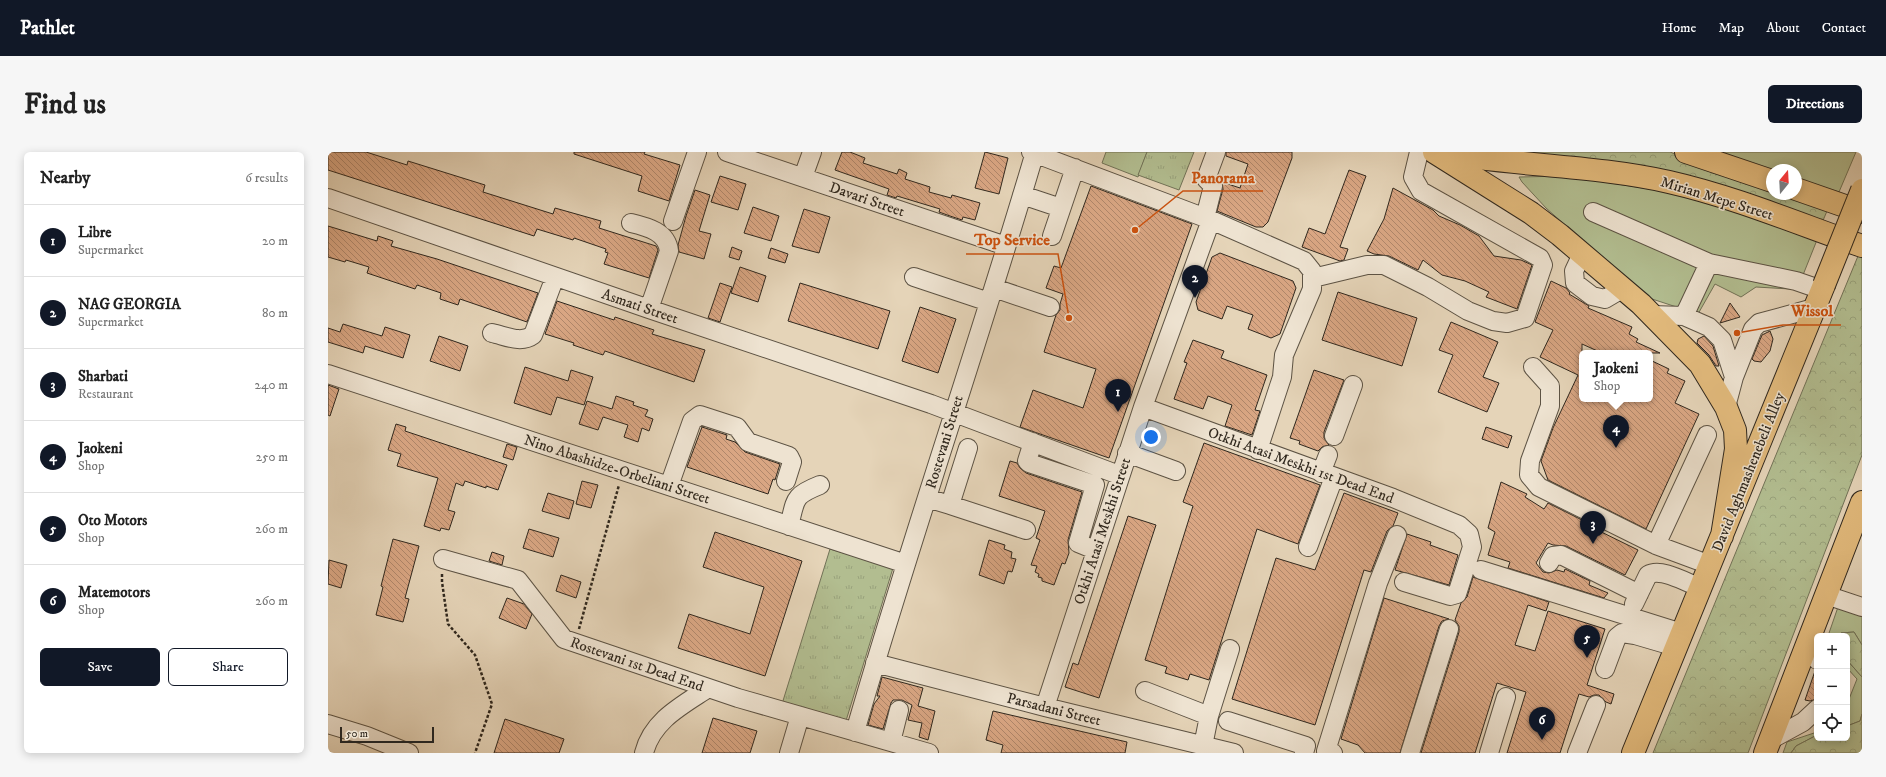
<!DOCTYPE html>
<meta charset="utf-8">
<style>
body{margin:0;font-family:"IM FELL DW Pica",serif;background:#f6f6f6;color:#222}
.controls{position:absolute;right:12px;bottom:12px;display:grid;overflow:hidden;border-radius:6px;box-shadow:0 2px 10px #0003}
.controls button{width:36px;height:36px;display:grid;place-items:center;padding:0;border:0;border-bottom:1px solid #e0e0e0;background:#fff;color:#222;font:20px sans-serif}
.compass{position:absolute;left:1438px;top:12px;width:36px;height:36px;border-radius:50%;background:#fff;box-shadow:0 2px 10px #0003;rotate:18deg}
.scale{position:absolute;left:12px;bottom:10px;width:94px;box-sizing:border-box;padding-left:4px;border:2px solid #30281e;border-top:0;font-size:11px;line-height:14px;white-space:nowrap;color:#30281e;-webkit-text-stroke:3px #eee3d1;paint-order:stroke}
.you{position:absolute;left:823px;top:285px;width:14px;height:14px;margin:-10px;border:3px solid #fff;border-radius:50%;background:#1a73e8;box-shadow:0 0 0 6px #1a73e833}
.badge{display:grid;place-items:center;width:26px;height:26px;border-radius:50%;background:#111827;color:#fff;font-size:13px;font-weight:700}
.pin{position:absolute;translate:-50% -33px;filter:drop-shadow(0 1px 2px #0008)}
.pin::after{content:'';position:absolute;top:21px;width:14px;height:12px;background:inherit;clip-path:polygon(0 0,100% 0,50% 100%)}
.popup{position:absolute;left:1251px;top:198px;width:74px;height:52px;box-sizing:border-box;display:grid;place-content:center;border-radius:6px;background:#fff;filter:drop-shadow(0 1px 3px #0005);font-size:13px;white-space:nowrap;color:#767676}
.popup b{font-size:15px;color:#222}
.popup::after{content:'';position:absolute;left:50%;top:100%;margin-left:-8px;border:8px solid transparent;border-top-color:#fff}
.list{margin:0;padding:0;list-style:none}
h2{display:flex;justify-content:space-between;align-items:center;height:52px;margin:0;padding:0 16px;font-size:17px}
h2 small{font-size:13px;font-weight:400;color:#767676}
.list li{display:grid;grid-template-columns:26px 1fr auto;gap:12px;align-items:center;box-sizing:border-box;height:72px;padding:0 16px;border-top:1px solid #e0e0e0}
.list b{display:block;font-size:15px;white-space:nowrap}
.list p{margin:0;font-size:13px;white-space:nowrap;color:#767676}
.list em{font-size:13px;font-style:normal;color:#767676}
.actions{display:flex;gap:8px;padding:12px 16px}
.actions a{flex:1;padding:9px 0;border:1px solid #111827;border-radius:6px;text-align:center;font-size:14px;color:#111827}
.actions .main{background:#111827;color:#fff}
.icon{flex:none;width:22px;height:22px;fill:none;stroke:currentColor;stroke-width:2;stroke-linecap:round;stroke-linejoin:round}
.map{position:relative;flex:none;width:1534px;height:601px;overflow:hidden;border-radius:6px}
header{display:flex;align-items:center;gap:24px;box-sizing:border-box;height:56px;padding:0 20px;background:#111827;color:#fff}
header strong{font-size:19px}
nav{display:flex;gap:22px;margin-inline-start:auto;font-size:14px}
.intro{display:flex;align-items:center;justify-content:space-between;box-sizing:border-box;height:96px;padding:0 24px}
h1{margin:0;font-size:28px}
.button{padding:10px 18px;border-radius:6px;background:#111827;color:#fff;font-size:14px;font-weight:700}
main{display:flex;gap:24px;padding:0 24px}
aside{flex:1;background:#fff;border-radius:6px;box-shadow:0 2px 10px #0003}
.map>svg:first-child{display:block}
.green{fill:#b2bd90;stroke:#717257}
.forest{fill:url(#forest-crowns);stroke:#717257}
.park{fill:url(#park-tufts);stroke:#717257}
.building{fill:url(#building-back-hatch);stroke:#30281e}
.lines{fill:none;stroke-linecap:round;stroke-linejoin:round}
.minor-casing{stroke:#5d5344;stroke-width:20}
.major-casing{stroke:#30281e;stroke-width:24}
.highway-casing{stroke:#30281e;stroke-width:24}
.path{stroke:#30281e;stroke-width:2.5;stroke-dasharray:3 2;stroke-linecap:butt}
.minor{stroke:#eee3d1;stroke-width:18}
.major{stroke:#e2ba7c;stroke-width:22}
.highway{stroke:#e2ba7c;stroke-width:22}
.highway-bridge-casing{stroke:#30281e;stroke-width:24;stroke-linecap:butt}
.highway-bridge{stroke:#e2ba7c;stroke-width:22}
.labels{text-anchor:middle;stroke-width:3;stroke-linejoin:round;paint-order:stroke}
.street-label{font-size:15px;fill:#30281e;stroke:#eee3d1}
.leader{fill:none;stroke:#cc520f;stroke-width:1.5}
.callout-dot{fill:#cc520f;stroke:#eee3d1;stroke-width:1.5}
.callout-label{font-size:16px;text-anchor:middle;font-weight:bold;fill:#cc520f;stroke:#eee3d1;stroke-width:3;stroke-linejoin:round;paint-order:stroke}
</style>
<header>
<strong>Pathlet</strong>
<nav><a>Home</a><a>Map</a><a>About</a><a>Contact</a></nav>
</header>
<div class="intro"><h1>Find us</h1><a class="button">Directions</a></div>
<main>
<aside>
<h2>Nearby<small>6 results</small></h2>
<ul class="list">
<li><span class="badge">1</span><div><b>Libre</b><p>Supermarket</p></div><em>20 m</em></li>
<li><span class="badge">2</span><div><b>NAG GEORGIA</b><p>Supermarket</p></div><em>80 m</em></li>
<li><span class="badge">3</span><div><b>Sharbati</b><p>Restaurant</p></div><em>240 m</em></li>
<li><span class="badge">4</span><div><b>Jaokeni</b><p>Shop</p></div><em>250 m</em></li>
<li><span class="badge">5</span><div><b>Oto Motors</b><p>Shop</p></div><em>260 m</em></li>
<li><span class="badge">6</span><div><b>Matemotors</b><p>Shop</p></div><em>260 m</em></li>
</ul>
<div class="actions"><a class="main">Save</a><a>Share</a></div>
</aside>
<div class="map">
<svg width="1534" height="601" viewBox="0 0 1534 601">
<defs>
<pattern id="forest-crowns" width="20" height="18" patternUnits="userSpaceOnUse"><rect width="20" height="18" fill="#b2bd90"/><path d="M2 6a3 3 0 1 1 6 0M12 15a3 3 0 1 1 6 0" fill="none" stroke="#99a27c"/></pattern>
<pattern id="park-tufts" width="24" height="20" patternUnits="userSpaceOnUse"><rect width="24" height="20" fill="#b2bd90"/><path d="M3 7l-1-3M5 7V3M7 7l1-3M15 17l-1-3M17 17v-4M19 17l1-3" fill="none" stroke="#99a27c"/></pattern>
<pattern id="building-back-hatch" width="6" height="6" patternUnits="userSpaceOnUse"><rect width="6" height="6" fill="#d9a683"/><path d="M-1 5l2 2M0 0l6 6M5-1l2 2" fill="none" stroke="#b0876b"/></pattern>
</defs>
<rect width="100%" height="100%" fill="#e5d4b8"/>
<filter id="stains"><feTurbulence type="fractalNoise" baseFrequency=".005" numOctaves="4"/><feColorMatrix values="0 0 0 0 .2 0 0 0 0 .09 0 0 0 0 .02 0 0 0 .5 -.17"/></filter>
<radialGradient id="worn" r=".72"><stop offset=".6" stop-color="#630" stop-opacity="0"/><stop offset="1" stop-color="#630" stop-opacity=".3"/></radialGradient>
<path class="green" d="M778,0H819L810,25L774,11Z
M1380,0H1528L1511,40L1468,27V18H1444Z
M1238,24L1347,41L1415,62L1489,88L1471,133L1462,137L1428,135L1413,145L1387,132L1370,162L1318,145L1218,56L1194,30L1191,25Z
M1510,455L1534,463V493L1526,480L1513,481L1511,484H1500Z
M1519,508L1534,525V562L1532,569L1519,574V552L1529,527L1519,516Z
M1489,580V583L1468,594L1463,601H1455L1459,590Z"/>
<path class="forest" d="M1185,0H1342L1444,39V42H1453L1499,59L1494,71L1354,22L1290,10Z
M1530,104L1534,105V303L1420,601H1325Z
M1526,480L1534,493V525L1519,508V484H1511L1513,481Z
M1534,562V601H1463L1468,594L1489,583V586H1519V574L1532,569Z"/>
<path class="park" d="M819,0H866L851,38L810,23Z
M502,397L565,416L517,572L454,552Z"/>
<path class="building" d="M0,0H38L79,13L80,9L157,33L155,40L225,62L227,56L273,69L271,76L328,94L330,98L321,126L276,112L280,101L277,100L278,97L246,86L245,88L209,77L206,84L0,18Z
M246,0H317L316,2L352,13L341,49L310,39L314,24L246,2Z
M514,0H522L537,6L535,11L569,22L571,17L579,21L577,27L602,35L601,40L623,46L624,43L652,51L647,68L635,65L634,68L622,64L611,60L612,57L569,44L568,46L559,43L561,37L507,18Z
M657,0L680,6L671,42L647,36Z
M898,0H964V6L940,70L935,75H928L889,59L895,37L894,30L912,36L920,12L898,4Z
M1021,18L1038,24L1012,95L1020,97L1016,108L1012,109L974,95L981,76L997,82Z
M392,24L418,32L410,58L383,50Z
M763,34L864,72L781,306L692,275L705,238L755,256L768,217L716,200L728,163L732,158V152L735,142L718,136L726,114L733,116Z
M1065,36L1105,58L1111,64L1132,73L1151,84L1166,104L1193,108L1204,113L1189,157L1158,145L1161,140L1137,129L1114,123L1095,108L1090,118L1061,104L1046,102L1039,99L1056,67Z
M367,38L382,43L371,79L383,82L376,107L351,100L350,93L358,64Z
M425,55L451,64L443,89L416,81Z
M476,57L502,65L491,101L464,94Z
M0,74L49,89L50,84L65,89L63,94L109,107L210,141L199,170L132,147L130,153L112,147L113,141L89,133L87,137L39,121L41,115L18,108L17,110L0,105Z
M404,95L414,99L411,108L401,105Z
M443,96L460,102L457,111L440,106Z
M892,101L965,129L968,136L952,182L943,186L920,177L925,163L899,154L894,167L870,158L868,150L884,105Z
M412,115L438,124L430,150L403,141Z
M1223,129L1238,136L1242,141L1241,142L1261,154L1260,156L1304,175L1301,182L1310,187L1308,190L1332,201H1274L1254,192V247H1322V208L1341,217L1339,221L1357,229L1347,251L1371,262L1318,377L1220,328L1213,309L1225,276L1250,223L1212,205L1225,178L1207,170Z
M392,131L404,135L392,170L380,166Z
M472,131L562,159L550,197L460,169Z
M1010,140L1089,166L1074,214L994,188Z
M229,149L286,168L287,165L326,178L324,182L377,198L366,230L277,199L275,203L245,193L246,191L217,182Z
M1402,151L1412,165L1392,171Z
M592,155L628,167L610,221L574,209Z
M1123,170L1170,190L1155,225L1171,231L1159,260L1110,240L1125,203L1111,198Z
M15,172L54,184L57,175L82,183L75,206L37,194L35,201L0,190V176L12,180Z
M1442,179L1445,187L1442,199L1433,210L1426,209L1424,207L1434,183Z
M111,184L140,194L132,219L102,209Z
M1376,184L1385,194L1391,214H1388L1381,203L1369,191L1370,187Z
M865,188L896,199L893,206L939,223L927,258L932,259L924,283L897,274L904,253L880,244L875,257L846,247L859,211L856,210Z
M197,215L240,229L243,218L265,225L256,253L229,245L223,263L186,251Z
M986,218L1016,228L996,280V286L1001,293L994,295L990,299L971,292L972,289L962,286Z
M0,233L11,237L2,264L0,263Z
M288,244L306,250L305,253L320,258L317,264L325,267L321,279L314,276L310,290L296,285L300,273L275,265L270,278L251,272L259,249L284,257Z
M68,272L78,275L77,279L179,313L170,338L158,334V336L137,329L135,334L128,331L120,358L127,360L121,378L113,376L112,379L96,374L110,326L69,314L73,302L60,298Z
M374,275L399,283L398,287L407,290L417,300L452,312L447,328L445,327L440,342L359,315Z
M1158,275L1184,284L1180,296L1154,287Z
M876,291L992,333L970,392L929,377L881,528L862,522L860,528L837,521L839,515L817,508L865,354L855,350Z
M179,292L189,295L185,308L175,305Z
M682,309L689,311L692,316L698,321L754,340L740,388L741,401L737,412L734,411L726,433L714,429V426L710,425L711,422L707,420L709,414L703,413L712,388L708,386L717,359L671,344Z
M254,329L270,333L263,356L248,352Z
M1173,330L1199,342L1197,345L1216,357L1220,351L1254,368L1253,370L1310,398L1297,423L1238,394L1225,393L1220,391L1208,411L1215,420L1221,421L1229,418L1236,420L1237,417L1262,429L1261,433L1280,441L1276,446L1180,416L1182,410L1160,403L1167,380L1160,376Z
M220,341L246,349L241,367L214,359Z
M1016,341L1070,361L1065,374L1059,379L1043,420L1036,418L987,573L904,547L948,406L987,418Z
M800,364L828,373L771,546L737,535L745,511L750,513Z
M201,377L231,386L225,405L195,396Z
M387,380L474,409L437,524L350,496L361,462L422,482L436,435L375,415Z
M1079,382L1103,390L1102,393L1130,403L1121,433L1067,418Z
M65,387L91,394L77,446L81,447L75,470L48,463L55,435L53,434Z
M661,388L677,393L676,397L684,400L683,406L688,407L684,420L680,419L676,432L651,423Z
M164,400L176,404L174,413L161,409Z
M1,408L19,413L13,436L0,432Z
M233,423L253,430L248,446L228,439Z
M1145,425L1221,450L1218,459L1200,453L1187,493L1207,499L1220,459L1277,477L1259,533L1286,542L1283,552L1278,550L1271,543H1266L1261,545L1251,542L1232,601H1179L1198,540L1169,531L1147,601H1093L1131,480V474L1127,468L1133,451L1139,445Z
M179,446L196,452L204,462L198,477L171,466Z
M1056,446L1121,467L1114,469L1111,474L1072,601H1037L1030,593L1013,587Z
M1487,519H1489V547L1482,549L1477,548Z
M554,525L595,536L590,554L607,559L600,588L591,585L594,571L580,568L584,553L574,548H565L563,551L555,577L540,573L546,552L552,544H549Z
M665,559L799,590L797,601H673L675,593L658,588Z
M385,566L429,579L422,601H374Z
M177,567L236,587L231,601H166Z"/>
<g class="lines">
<defs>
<path id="minor" d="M399,0L678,94
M703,0L883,68L976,109L984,119V137L956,203L954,225L930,298
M475,25L484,0
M694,43L733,56
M0,46L321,157L603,252L791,323
M1265,60L1381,111L1468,129L1494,138
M877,66L885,34L878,27L888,0
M345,69L369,0
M303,71C320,75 339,80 341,99L321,157
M724,84L747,16
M1254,102L1246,119L1247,131L1264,144L1277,147L1294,137
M586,125L661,150
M985,126L1039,113H1056L1100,135L1140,159L1165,169L1179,171L1197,166L1215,113L1212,106L1093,39L1085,25L1091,0
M666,136L722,155
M1323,163L1356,164L1381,175L1394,188L1406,225L1398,255
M1356,164L1381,111
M164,181C178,184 193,192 205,183L227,125
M1205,215L1222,234V254L1202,309L1201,323L1211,335L1328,393
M0,222L578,412
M1406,225L1425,177L1431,171L1486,156
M815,255L1065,346L1131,373L1141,382L1144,395L1129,442L1122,444L1076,430
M1379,283L1328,393L1382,413
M1006,284L1025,233
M705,290L699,309L701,311L767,333L750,391L767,398
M799,301L848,319
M993,321L1000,303
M341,334L364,269L372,263L409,275L420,290L461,304L464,310L458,329
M599,346L622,353L640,296
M622,353L698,378
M461,374C468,348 464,344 492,333
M980,395L1006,325
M115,407L190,428L236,487L410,546L601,601
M1221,411L1225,404L1233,403L1311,442
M1153,418L1354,481
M1498,443L1534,455
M1306,452L1320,423C1333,415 1359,431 1373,436
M1479,494L1489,508
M547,511L717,555L906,601
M1277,517L1289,485L1294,481L1307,483L1348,495
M817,539L881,564L875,594
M717,555L815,255L883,68
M881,564L902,497
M900,569L978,594L976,601
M0,572L39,584L81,601
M527,580C583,386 650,194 707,0
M1442,588L1475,570L1489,557
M563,590L571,558
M316,601C324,569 353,554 379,537
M461,601L472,564
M1005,601L998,599L1050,431L1069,383
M1082,601L1121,477
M1161,601L1178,545
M1249,601L1268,553"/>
<path id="major" d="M1110,0C1186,14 1265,13 1341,30C1407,45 1471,72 1534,94
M1358,0L1444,29
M1468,37L1534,60"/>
<path id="highway" d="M1106,0L1203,61L1232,83L1313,152L1372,212L1398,255L1407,278L1408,297L1394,384
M1305,601L1496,133
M1437,601L1534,350"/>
</defs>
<use href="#minor" class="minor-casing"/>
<use href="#major" class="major-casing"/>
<use href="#highway" class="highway-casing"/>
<path class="path" d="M114,422V430L120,472L147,503L164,552L147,601
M251,477L291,333"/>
<use href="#minor" class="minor"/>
<use href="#major" class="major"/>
<use href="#highway" class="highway"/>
<defs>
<path id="highway-bridge" d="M1496,133L1534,38"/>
</defs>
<use href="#highway-bridge" class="highway-bridge-casing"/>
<use href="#highway-bridge" class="highway-bridge"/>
</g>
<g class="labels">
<g class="street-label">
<text transform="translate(1389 46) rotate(17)" y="5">Mirian Mepe Street</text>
<text transform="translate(539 47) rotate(19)" y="5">Davari Street</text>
<text transform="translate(312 154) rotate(19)" y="5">Asmati Street</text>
<text transform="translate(616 290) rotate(-73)" y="5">Rostevani Street</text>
<text transform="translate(973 313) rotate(20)" y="5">Otkhi Atasi Meskhi 1st Dead End</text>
<text transform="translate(289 317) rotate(18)" y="5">Nino Abashidze-Orbeliani Street</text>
<text transform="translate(1420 320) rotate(-68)" y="5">David Aghmashenebeli Alley</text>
<text transform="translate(774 379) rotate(-72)" y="5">Otkhi Atasi Meskhi Street</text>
<text transform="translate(309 512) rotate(19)" y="5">Rostevani 1st Dead End</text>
<text transform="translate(726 557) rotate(14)" y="5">Parsadani Street</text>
</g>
</g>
<path class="leader" d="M807 78L855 39H935M741 166L730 102H638M1409 181L1455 173H1513"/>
<g class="callout-dot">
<circle cx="807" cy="78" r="4"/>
<circle cx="741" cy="166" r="4"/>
<circle cx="1409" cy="181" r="4"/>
</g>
<g class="callout-label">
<text x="895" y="31">Panorama</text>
<text x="684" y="93">Top Service</text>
<text x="1484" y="164">Wissol</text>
</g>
<rect width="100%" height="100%" filter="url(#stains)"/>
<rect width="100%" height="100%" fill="url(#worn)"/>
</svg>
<div class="controls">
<button>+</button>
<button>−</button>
<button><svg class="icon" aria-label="locate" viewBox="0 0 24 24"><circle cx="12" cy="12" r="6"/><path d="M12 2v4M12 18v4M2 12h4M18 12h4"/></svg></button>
</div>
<svg class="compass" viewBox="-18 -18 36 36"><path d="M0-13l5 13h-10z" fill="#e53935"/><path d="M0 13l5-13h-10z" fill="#767676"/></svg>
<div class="scale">50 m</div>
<div class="you"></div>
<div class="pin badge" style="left:790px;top:260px">1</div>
<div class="pin badge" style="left:867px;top:146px">2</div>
<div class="pin badge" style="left:1265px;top:392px">3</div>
<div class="pin badge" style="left:1288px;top:296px">4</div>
<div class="popup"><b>Jaokeni</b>Shop</div>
<div class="pin badge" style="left:1259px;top:506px">5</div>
<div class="pin badge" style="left:1214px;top:588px">6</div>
</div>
</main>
